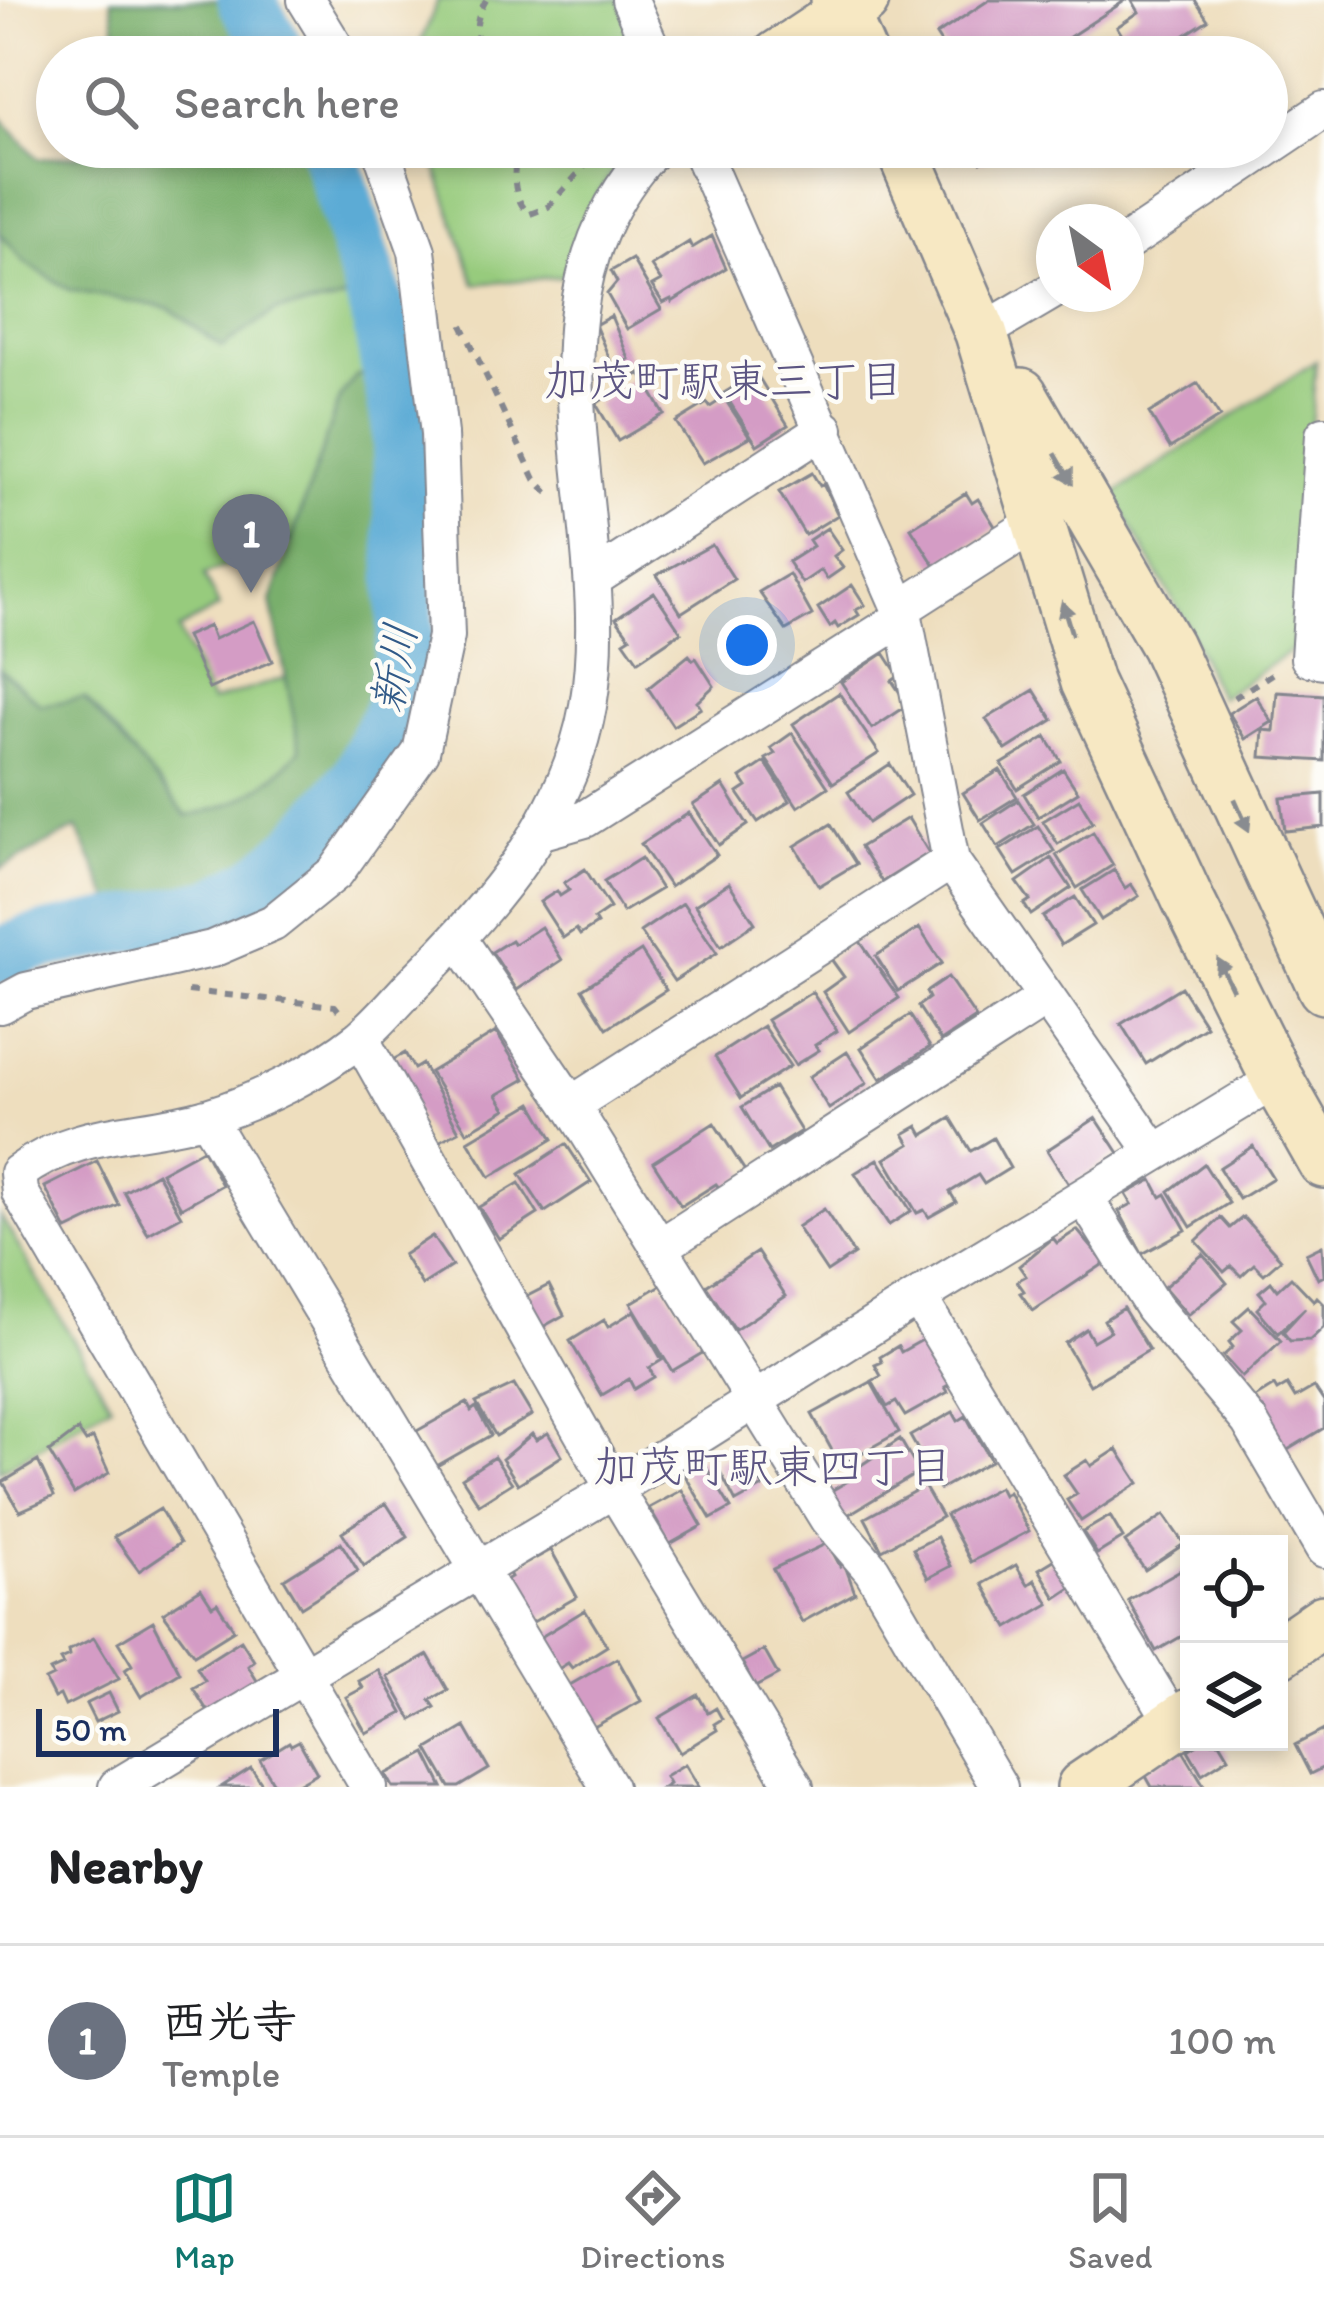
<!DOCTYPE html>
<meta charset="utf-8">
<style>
body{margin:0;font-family:Itim,"Klee One",sans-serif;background:#f2f2f2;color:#202124}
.controls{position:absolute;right:36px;bottom:36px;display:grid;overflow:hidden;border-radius:0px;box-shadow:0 6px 18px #0003}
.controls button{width:108px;height:108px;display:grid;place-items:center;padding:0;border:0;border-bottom:3px solid #e0e0e0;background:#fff;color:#202124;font:60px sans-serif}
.compass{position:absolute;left:1036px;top:204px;width:108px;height:108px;border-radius:50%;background:#fff;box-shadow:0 6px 18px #0003;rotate:147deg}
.scale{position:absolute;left:36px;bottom:30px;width:243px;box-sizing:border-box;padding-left:12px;border:6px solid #1b2f5e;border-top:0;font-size:33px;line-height:42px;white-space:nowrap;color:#1b2f5e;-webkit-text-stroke:9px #fdfcf7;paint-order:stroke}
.you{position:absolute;left:747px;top:645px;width:42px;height:42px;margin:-30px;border:9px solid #fff;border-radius:50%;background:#1a73e8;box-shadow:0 0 0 18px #1a73e833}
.badge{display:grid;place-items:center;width:78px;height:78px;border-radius:50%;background:#0f766e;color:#fff;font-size:39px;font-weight:700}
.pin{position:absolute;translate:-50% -99px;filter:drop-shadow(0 3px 6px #0008)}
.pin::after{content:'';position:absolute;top:63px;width:42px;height:36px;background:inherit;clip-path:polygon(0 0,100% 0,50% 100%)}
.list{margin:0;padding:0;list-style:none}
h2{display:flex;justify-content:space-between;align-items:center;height:156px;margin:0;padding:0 48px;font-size:51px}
h2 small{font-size:39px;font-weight:400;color:#757577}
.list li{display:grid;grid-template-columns:78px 1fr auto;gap:36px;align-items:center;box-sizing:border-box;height:192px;padding:0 48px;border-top:3px solid #e0e0e0}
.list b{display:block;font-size:45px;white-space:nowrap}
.list p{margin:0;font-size:39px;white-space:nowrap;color:#757577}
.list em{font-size:39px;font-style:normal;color:#757577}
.icon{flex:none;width:66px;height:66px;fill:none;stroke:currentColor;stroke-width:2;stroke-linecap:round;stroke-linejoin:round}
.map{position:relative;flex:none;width:1324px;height:1787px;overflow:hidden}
.search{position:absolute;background:#fff;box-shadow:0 6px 18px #0003;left:36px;right:36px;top:36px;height:132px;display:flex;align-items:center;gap:30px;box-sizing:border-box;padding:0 42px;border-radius:66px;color:#757577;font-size:45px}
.sheet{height:348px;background:#fff}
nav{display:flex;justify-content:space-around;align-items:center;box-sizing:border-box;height:168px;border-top:3px solid #e0e0e0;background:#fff;font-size:33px;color:#757577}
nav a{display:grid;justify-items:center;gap:6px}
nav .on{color:#0f766e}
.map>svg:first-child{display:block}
.green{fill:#97cb7d;stroke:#597d6e;stroke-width:3}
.forest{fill:#79af6c;stroke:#4a6f65;stroke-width:3}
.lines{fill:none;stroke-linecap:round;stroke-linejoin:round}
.river{stroke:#5babd5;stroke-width:57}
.building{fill:#d49cc5}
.street-casing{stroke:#84868e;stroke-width:40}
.secondary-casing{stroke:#84868e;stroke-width:56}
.path{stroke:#84868e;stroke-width:6;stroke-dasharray:9 9;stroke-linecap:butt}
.street{stroke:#fff;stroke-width:36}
.secondary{stroke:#f7e8c3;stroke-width:51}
.oneway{fill:#898c90}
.labels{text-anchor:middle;stroke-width:9;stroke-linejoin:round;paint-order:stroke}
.neighbourhood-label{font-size:45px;fill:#5c5582;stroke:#fdfcf7}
.water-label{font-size:45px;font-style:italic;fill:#315a88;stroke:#fdfcf7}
</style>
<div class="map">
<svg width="1324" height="1787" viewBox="0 0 1324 1787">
<rect width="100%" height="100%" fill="#fdfcf7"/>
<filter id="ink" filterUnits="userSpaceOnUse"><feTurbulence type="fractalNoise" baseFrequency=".00833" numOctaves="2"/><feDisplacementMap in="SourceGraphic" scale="24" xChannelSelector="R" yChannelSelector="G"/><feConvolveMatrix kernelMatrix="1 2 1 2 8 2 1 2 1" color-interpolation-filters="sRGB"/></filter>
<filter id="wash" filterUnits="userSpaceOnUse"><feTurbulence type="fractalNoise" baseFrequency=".004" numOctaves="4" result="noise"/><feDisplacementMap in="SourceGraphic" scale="48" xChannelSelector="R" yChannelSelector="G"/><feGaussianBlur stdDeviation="2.7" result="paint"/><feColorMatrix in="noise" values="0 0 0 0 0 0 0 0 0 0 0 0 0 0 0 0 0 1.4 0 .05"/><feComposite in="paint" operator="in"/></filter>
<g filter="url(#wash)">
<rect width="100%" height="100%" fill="#eedebe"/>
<path class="green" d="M438,0H619L644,57H415Z
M429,147H627L591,207L569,276L475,284Z
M0,233L25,262L70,290L169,307L222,347L275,311L335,302L363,291L380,368L356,376L339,399L292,539L204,575L219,607L178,630L211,702L287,677L300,750C269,787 235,807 187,816L85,698L41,705L0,669Z
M1316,361L1294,649L1220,698L1184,620L1113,495Z
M0,1215L111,1404L0,1471Z"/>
<path class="forest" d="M111,0H235L268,57H120Z
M0,117L38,159L78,155L98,147H319L351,238L363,291L335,302L275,311L222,347L169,308L70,290L25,262L0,233Z
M380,368L397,548L383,712L327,795L220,885L114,908L77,828L0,869V669L41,705L84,698L187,816C234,808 269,787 300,750L271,601L339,399L356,376Z"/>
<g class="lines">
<path class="river" d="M246,0L280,57
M0,957L29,944L214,907L259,883L300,848L359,778L393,708L406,634L400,425L379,313L328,147"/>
</g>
<g id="blocks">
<path class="building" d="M989,0H1126L1039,57H950L936,35Z
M1132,0H1195L1208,20L1151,57H1136L1117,27L1139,12Z
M971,147H1004L981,162Z
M712,236L726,268L672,302L671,299L663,303L652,286L661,281L651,266L689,242L692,248Z
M632,259L661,309L627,329L607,294L617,282L611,271Z
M611,316L629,359L613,367L595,325Z
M640,373L664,414L618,441L596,404Z
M759,378L788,425L757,445L724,393L740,383L743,388Z
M1198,383L1220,417L1170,448L1149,413Z
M724,398L750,437L703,463L676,422L707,403L710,407Z
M812,473L820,486L823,484L838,515L805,535L779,492Z
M966,493L972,503L978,499L996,528L935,566L911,528Z
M827,528L842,550L834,556L843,568L827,579L821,570L802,583L788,562L813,546L809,540Z
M712,545L734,579L681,613L657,575Z
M789,574L812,615L786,630L759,592Z
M852,585L865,605L856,610L859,615L838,628L835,623L830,627L818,608Z
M654,592L681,632L638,661L624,641L630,637L616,618Z
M254,621L272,661L209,689L186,636L209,626L214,639Z
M884,653L899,676L892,681L908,705L872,729L841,682Z
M689,655L693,660L696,658L714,686L697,702L701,708L673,726L648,688Z
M1034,690L1053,720L1006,750L986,719Z
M1277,692L1324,695V761L1261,757L1263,730L1274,731Z
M839,693L879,753L833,783L793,724Z
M1256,696L1272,722L1245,739L1229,713Z
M792,733L828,787L798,807L766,759L775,754L771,748Z
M1046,737L1061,761L1017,789L1002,764Z
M765,762L790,801L758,822L738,793L747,787L741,778Z
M890,764L910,795L868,823L848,792Z
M1063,769L1078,792L1038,817L1024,794Z
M1000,770L1017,797L980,820L963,793Z
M723,785L748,825L719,845L693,805Z
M1324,794V827L1285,831L1281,798Z
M1079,799L1093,822L1058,844L1043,821Z
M1018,800L1034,824L998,847L983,823Z
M689,813L717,855L670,887L641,844Z
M908,818L929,853L882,882L860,847Z
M831,824L856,864L819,886L795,846Z
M1038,826L1054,851L1016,875L1000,850Z
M1093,832L1113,865L1077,888L1056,855Z
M641,858L661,889L623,912L604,881Z
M1051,858L1071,888L1031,915L1024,904L1030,900L1017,882Z
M585,869L610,908L594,919L597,924L580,935L576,929L563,938L540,902L557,891L560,896L569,890L564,883Z
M1114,870L1125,888L1131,884L1139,896L1101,920L1082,890Z
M729,883L755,923L721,946L695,905Z
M1075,897L1093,925L1061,945L1043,917Z
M683,903L717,953L674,981L640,932Z
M541,927L562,960L517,990L492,952L511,940L514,944Z
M919,928L942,963L898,991L876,956Z
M859,940L899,998L849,1032L823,992L844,977L831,959Z
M641,951L666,990L607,1028L582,989Z
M948,977L976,1018L941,1041L918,1006L929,998L926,992Z
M1181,987L1206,1026L1146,1064L1121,1024Z
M812,992L837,1031L815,1045L819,1050L795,1065L767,1020Z
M910,1015L930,1047L881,1079L861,1048Z
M763,1026L790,1066L741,1098L715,1057Z
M496,1032L525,1079L497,1095L506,1109L467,1132L430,1072Z
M847,1052L867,1083L829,1109L809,1077Z
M405,1053L414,1069L422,1064L459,1131L433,1145L389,1062Z
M774,1087L801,1131L769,1151L742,1107Z
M532,1103L553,1139L490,1177L468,1141Z
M951,1118L971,1151L993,1138L1010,1168L984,1184L978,1175L950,1192L956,1202L929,1217L924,1210L917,1213L885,1159L910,1144L904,1134L918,1126L923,1135Z
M1096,1118L1119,1153L1070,1186L1047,1150Z
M714,1123L747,1174L721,1190L716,1184L681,1206L653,1162Z
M566,1144L591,1182L545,1212L520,1174Z
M1253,1146L1273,1178L1239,1199L1219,1168Z
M203,1149L222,1185L181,1208L161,1172Z
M878,1159L911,1211L889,1225L855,1173Z
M97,1161L119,1205L67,1230L45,1187Z
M1204,1164L1229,1203L1191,1227L1169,1191Z
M157,1173L181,1216L148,1234L124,1192Z
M1152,1180L1161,1197L1166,1194L1186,1230L1142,1254L1119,1211L1132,1204L1126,1194Z
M519,1183L538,1214L499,1239L479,1207Z
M824,1209L854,1254L827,1272L797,1227Z
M1243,1217L1281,1259L1264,1274L1254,1264L1241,1276L1231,1266L1224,1272L1196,1241L1221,1218L1230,1228Z
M1077,1230L1105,1263L1033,1311L1020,1293L1024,1291L1017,1281L1026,1276L1019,1266L1053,1238L1057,1243Z
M432,1236L452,1266L422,1285L403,1255Z
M1322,1246L1324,1276L1318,1279L1306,1254Z
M757,1252L786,1296L735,1330L706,1286Z
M1203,1254L1227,1283L1188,1315L1164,1287Z
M1291,1277L1314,1301L1317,1297L1324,1304V1327L1310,1340L1290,1341L1283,1332L1305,1308L1278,1333L1257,1309L1266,1300L1259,1292L1271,1282L1277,1290Z
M663,1284L704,1352L672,1371L631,1303Z
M549,1285L564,1315L532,1333L516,1302Z
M1249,1307L1281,1341L1242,1377L1223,1356L1233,1347L1229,1342L1242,1330L1233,1321Z
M1123,1308L1149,1350L1090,1385L1065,1343L1086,1329L1093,1341L1110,1331L1104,1320Z
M634,1311L662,1360L649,1368L654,1377L634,1389L629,1379L602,1395L570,1341L604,1320L608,1327Z
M926,1338L952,1383L945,1387L948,1392L905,1416L896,1402L887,1407L872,1381L881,1376L875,1365L882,1362L880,1357L898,1346L901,1352Z
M871,1382L899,1432L840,1465L812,1414Z
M514,1385L532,1415L496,1436L476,1403Z
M1287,1385L1295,1398L1314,1387L1324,1402V1428L1286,1451L1255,1398L1274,1386L1277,1391Z
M467,1403L471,1411L476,1407L491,1435L435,1467L415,1432Z
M953,1412L958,1421L966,1416L991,1461L940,1489L910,1436Z
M78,1430L86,1442L93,1438L109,1473L74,1494L49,1452Z
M548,1433L562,1456L518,1484L502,1459L532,1434L536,1440Z
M900,1439L919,1472L841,1519L826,1494L848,1481L845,1476Z
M1117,1449L1139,1483L1081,1521L1067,1500L1077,1494L1064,1475L1087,1460L1091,1466Z
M731,1454L735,1462L746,1455L763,1487L736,1502L715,1462Z
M699,1456L731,1508L711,1519L680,1467Z
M494,1457L512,1483L479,1504L462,1478Z
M38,1461L54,1496L20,1511L3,1482Z
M924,1486L942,1517L882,1550L865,1518Z
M999,1487L1003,1495L1008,1492L1029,1531L971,1562L946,1515Z
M682,1490L702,1526L670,1544L649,1508Z
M386,1503L408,1537L364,1566L342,1532Z
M160,1509L180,1543L139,1571L114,1537Z
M1164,1515L1184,1544L1145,1570L1125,1542Z
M1110,1516L1123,1538L1097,1554L1083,1532Z
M937,1537L951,1566L928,1578L913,1549Z
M341,1543L358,1571L301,1607L284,1579Z
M828,1543L840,1566L844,1563L855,1593L802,1622L773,1569Z
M551,1550L577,1597L526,1626L504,1581L511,1577L509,1573Z
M1057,1558L1074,1586L1056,1598L1039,1569Z
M1016,1565L1028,1585L1035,1580L1049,1604L1008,1628L983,1584Z
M1189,1565V1632L1156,1651L1128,1600Z
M201,1589L212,1606L217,1603L234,1630L194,1655L163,1613Z
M585,1610L607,1646L572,1668L568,1663L555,1671L536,1640Z
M153,1621L180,1673L141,1697L125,1670L132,1665L118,1642Z
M94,1638L119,1679L65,1706L60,1695L54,1698L45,1680L53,1676L50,1671L63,1665L60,1660L69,1656L68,1651Z
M241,1640L254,1661L248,1666L259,1684L210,1715L193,1688L205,1681L197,1668Z
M764,1650L778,1675L755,1687L742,1662Z
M428,1655L448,1690L430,1700L435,1707L412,1720L388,1677Z
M617,1658L641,1701L592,1728L568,1686Z
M379,1670L403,1713L366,1733L346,1697L363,1688L359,1681Z
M109,1693L118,1711L95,1722L86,1704Z
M698,1695L708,1713L716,1708L722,1719L714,1724L717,1730L680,1753L659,1718Z
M465,1727L489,1769L459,1787H450L428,1749Z
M1324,1730V1767L1310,1774L1295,1745Z
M299,1741L317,1773L293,1787H276L260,1760L289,1742L291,1745Z
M1201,1742H1220L1229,1757L1202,1774L1188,1750Z
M1182,1749L1205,1787H1152L1143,1771Z
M426,1753L443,1787H393L386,1774Z
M685,1764L699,1787H663L669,1783L665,1776Z
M251,1768L264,1787H221Z"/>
</g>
</g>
<g filter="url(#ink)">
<use href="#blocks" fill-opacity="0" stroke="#84868e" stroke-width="3"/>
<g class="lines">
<defs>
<path id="street" d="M306,0L341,57
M630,0L655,57
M699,147L904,617L951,861L1155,1153
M1126,243L1324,110
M981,333L1054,290
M1324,435L1309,658L1324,660
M593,579L825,429
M901,609L1037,522
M539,832L585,819L904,617
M459,940L571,1105L828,1519L872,1570L999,1787
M0,1005L26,991L212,949L273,923L336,872L421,752L446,636L439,434L417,251L380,147
M360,1038L614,1489L795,1787
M571,1105L951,861
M206,1117L609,1787
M1084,1197L1153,1307L1249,1421L1324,1549
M660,1247L1046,998
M918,1297L1175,1725
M117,1787L614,1489L918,1297L1277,1079
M369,1787L20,1192L18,1173C79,1128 138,1137 207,1117C260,1101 317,1072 360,1038C378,1023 395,1003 411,986C490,908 568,819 588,706C621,517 503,308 656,147"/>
<path id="secondary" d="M837,0L862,57
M777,57L863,0
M901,147L981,333L1087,682L1190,904L1277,1079L1324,1162
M1021,394L1167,646L1324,988
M1279,1652L1324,1621
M1083,1787L1189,1715"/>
</defs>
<use href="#street" class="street-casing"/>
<use href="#secondary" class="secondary-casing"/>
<path class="path" d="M486,0C474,21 473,37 486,57
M518,147C513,169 511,199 530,214L548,207L602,147
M462,325L535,479L549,494
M1234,698L1278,670
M188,991L335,1006L339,1011"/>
<use href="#street" class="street"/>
<use href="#secondary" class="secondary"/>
</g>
<defs><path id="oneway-solid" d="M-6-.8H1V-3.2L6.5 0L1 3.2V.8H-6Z" transform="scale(3)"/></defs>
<g class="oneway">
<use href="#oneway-solid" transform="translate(1064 469) rotate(60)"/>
<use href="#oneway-solid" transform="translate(1067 618) rotate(-107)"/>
<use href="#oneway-solid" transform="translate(1242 815) rotate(66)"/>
<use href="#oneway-solid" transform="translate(1225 974) rotate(-116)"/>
</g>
</g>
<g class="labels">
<g class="neighbourhood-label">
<text x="724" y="396">加茂町駅東三丁目</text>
<text x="773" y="1482">加茂町駅東四丁目</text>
</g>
<g class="water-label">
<text transform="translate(393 668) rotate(-80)" y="16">新川</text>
</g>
</g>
</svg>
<div class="controls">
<button><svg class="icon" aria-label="locate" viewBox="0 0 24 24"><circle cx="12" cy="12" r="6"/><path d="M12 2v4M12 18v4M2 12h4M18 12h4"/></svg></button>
<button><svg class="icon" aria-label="layers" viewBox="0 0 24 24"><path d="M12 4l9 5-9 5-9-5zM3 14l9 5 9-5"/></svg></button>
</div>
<svg class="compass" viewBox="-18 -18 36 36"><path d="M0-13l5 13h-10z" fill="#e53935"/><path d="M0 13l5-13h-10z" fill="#757577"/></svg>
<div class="scale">50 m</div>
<div class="you"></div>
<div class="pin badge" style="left:251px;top:593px;background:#6b7280">1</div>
<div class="search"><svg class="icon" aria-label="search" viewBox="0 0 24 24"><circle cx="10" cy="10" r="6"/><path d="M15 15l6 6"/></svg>Search here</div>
</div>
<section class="sheet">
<h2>Nearby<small></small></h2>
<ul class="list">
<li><span class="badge" style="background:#6b7280">1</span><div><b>西光寺</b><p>Temple</p></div><em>100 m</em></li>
</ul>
</section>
<nav>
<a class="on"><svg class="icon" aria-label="map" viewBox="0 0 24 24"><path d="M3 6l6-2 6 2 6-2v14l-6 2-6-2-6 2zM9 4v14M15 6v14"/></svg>Map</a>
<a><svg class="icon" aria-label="directions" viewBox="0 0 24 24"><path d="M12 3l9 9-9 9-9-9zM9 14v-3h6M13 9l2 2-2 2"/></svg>Directions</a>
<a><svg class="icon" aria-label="saved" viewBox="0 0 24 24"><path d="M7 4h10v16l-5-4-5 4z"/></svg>Saved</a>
</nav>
